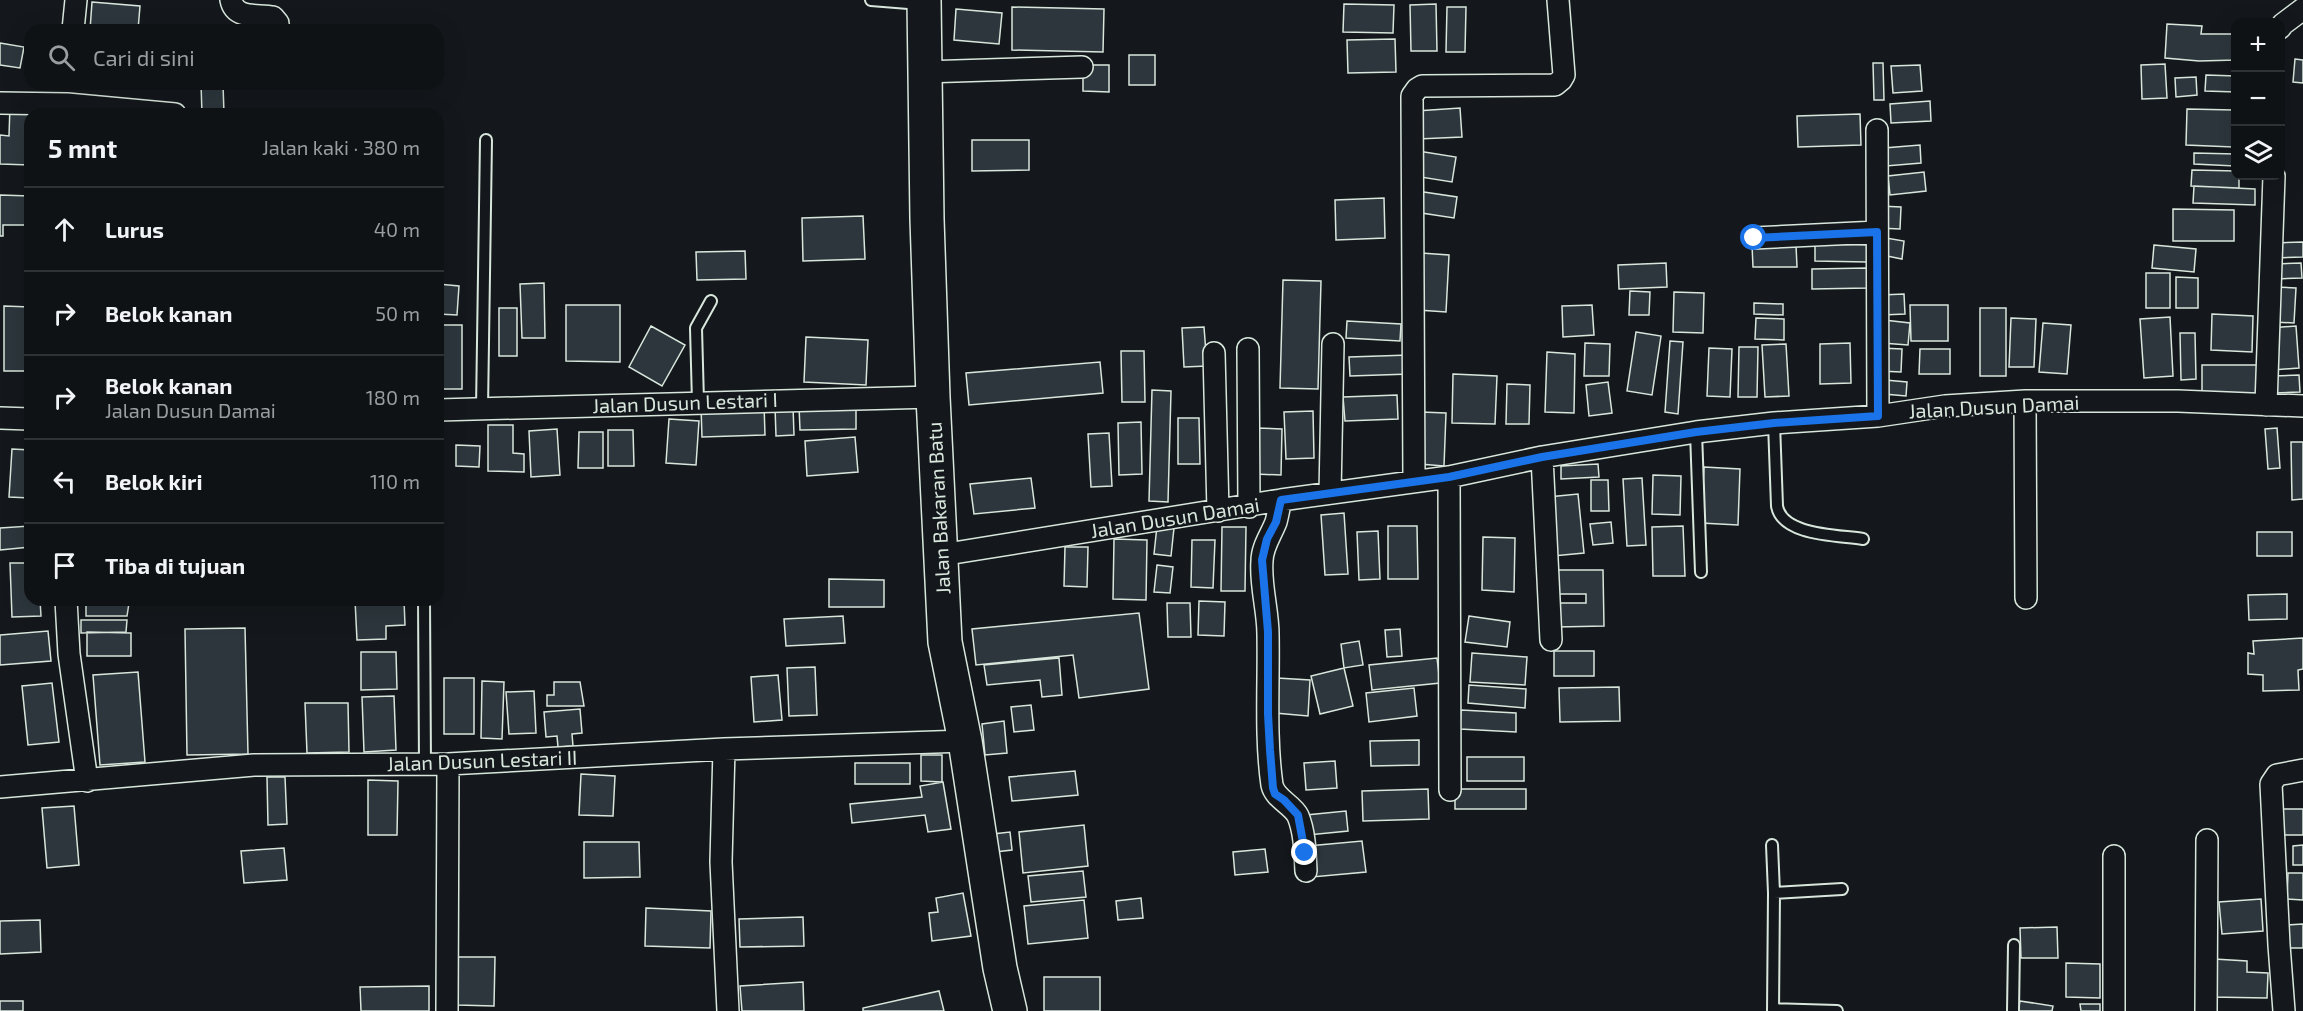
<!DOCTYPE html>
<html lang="id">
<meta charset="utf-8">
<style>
body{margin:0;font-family:"Exo 2",sans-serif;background:#1d2022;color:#f1f3f6}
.controls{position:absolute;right:18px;top:18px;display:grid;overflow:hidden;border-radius:12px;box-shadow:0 6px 24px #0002}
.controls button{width:54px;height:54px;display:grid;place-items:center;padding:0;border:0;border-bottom:2px solid #2f3234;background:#0f1215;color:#f1f3f6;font:30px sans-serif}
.stop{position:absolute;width:18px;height:18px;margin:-14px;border:4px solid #1a73e8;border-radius:50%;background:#fff}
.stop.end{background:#1a73e8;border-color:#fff;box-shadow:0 2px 6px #0008}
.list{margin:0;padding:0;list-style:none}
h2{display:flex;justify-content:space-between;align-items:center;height:78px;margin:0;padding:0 24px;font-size:26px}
h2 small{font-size:20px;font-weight:400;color:#9b9ea0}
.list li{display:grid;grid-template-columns:39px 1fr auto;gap:18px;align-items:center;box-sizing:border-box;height:84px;padding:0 24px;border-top:2px solid #2f3234}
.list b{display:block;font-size:22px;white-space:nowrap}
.list p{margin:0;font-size:20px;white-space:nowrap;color:#9b9ea0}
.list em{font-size:20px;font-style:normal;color:#9b9ea0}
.icon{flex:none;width:33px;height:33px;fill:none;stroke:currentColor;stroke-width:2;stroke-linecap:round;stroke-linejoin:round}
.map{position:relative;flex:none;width:2303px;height:1011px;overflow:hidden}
.search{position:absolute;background:#0f1215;box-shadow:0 6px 24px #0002;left:24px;top:24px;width:420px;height:66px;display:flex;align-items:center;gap:15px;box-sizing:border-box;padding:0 21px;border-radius:18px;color:#9b9ea0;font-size:22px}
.panel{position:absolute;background:#0f1215;box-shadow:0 6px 24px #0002;left:24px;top:108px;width:420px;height:498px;border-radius:18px}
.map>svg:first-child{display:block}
.building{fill:#2c363c;stroke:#d8e6dc;stroke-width:1.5}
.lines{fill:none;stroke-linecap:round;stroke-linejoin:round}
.lane-casing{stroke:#d8e6dc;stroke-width:14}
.street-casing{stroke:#d8e6dc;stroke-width:24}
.highway-casing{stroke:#d8e6dc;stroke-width:36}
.lane{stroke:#14181c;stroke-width:10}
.street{stroke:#14181c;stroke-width:21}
.highway{stroke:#14181c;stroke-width:33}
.route{stroke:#1a73e8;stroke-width:8}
.labels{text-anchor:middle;stroke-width:4.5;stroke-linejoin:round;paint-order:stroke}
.street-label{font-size:20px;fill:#d8e6dc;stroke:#14181c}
</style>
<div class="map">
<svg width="2303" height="1011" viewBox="0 0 2303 1011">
<rect width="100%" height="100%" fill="#14181c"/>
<path class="building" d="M92,2L140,6L138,30H90Z
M1344,4L1394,5L1393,33L1343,32Z
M1436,4L1437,51H1411L1410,5Z
M1012,7L1104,9L1103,52L1012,50Z
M1447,7H1466L1465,52H1446Z
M956,9L1002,13L999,44L954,40Z
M2167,24L2202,26L2201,34H2236V60L2199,61L2165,58Z
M1395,39L1396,72L1348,73L1347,40Z
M0,43L24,47L20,68L0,65Z
M1129,55H1155V85H1129Z
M2295,59L2303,60V83L2293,82Z
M1873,63H1883L1884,100H1874Z
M2165,64L2167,98L2142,99L2141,65Z
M1083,65H1109V92L1083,91Z
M1920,65L1922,91L1893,93L1891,66Z
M2206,75L2236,76V92L2205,91Z
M2196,77L2197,95L2176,97L2175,78Z
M201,84H223L224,114H202Z
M1930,101L1931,121L1891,123L1890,104Z
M10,106H33V114H30V165L0,164V135L9,136Z
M1460,108L1462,137L1418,139L1416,111Z
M2187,109L2234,110L2233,147L2186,145Z
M1860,114L1861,145L1798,147L1797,116Z
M972,140H1029V170L972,171Z
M1920,145L1921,163L1886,166L1884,148Z
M1418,151L1456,157L1452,182L1414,176Z
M2194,153L2235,154V166L2194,164Z
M2192,170L2236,171V176H2239V188L2191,186Z
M1924,172L1926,191L1890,195L1888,176Z
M2194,186L2255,189V205L2193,203Z
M1417,191L1457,197L1454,218L1415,212Z
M0,195L30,196V225H3V236H0Z
M1384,198L1385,238L1336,240L1335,200Z
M1879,206L1901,207L1900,229L1878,228Z
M2173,209L2234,210V241H2173Z
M863,216L865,259L803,261L802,218Z
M1880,237L1904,241L1902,259L1877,254Z
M2303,242V257L2275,258L2274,243Z
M1815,244L1867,245V262L1815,261Z
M1752,245H1796L1797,267H1753Z
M2154,245L2196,249L2194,272L2152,268Z
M745,251L746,279L697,280L696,252Z
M1421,253L1449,255L1446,312L1418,310Z
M1666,263L1667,287L1619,289L1618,265Z
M2301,263L2302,278L2275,279L2274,264Z
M1867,268L1868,288L1812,289V269Z
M2146,273H2170V308H2146Z
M2176,277L2198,278V308H2176Z
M1283,280L1321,281L1318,389L1280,388Z
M544,283L545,338H522L520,284Z
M438,284L459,286L457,315L438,314Z
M2275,287L2296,288L2294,323L2273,322Z
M1630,291L1650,292L1649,315H1629Z
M1674,292L1704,293L1703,333L1673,332Z
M1904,294L1905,314L1882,315L1881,295Z
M1754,303L1783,304V315L1754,314Z
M566,305H620V362L566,361Z
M1592,305L1594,335L1563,337L1562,306Z
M1910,305H1948V341H1911Z
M4,306L30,307V371H4Z
M499,308H517V356H499Z
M1980,308H2006V376H1980Z
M2212,314L2253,316L2252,352L2211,350Z
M2170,317L2173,376L2144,378L2140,319Z
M1756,318L1784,319V340L1755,339Z
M2011,318L2036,319L2034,367H2009Z
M1884,320L1910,323L1908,345L1882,343Z
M1347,321L1401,324L1400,341L1346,338Z
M2043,323L2071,325L2067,374L2039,372Z
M438,325H462V389H438Z
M651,326L685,345L662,386L629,367Z
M2296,326L2299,368L2273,370L2270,328Z
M1204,327L1207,366L1184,367L1182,328Z
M1636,332L1661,336L1652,395L1627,391Z
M2180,333H2195L2196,379L2181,380Z
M806,337L868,340L866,385L804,382Z
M1670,341L1683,342L1678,414L1665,412Z
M1585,343L1610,344L1609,376H1584Z
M1850,343L1851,383L1820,384V344Z
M1786,344L1789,396L1765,397L1762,345Z
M1739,347H1758L1757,397H1738Z
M1709,348L1732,349L1730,397L1707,396Z
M1880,348L1902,349L1901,372L1879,371Z
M1920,349H1950V374H1919Z
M1121,351H1144L1145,402H1122Z
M1547,352L1575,354L1574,413L1545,412Z
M1409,355L1410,374L1350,376L1349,357Z
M1100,362L1103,393L969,405L966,373Z
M2202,365H2259V397H2202Z
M1453,374L1497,376L1495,424L1452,423Z
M2299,375L2300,392L2274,393L2273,376Z
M1885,380L1907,382L1906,396L1884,394Z
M1608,382L1612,413L1589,416L1586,385Z
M1507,384L1530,385L1529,424H1506Z
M1152,390L1171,391L1168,502L1149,501Z
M1397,395L1398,419L1345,421L1343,397Z
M764,404L765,435L702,437L701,407Z
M856,405V429L800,430L799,406Z
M793,406L794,435L776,436L775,407Z
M1313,411L1314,458L1286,459L1284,412Z
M1421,412L1446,413L1444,466L1419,464Z
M1178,418H1199L1200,464H1178Z
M669,419L699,421L696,465L666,463Z
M1141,422L1142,474L1119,475L1118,423Z
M488,425H513V453L524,454V472L488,471Z
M1256,428L1282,429L1281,475L1255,474Z
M2277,428L2280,468L2268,469L2265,429Z
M557,429L560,475L531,477L529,431Z
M608,430H633L634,466H608Z
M579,432H603V468H578Z
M1109,433L1112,486L1091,487L1088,434Z
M855,437L858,472L807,476L805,441Z
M2291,442H2303V499L2292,500Z
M456,445L480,446L479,467L456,466Z
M12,449L30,450V498L9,497Z
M1598,464L1599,477L1561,479V466Z
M1704,467L1740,469L1738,525L1701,523Z
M1653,475L1681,476L1680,515L1652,514Z
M1031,478L1035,508L974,514L970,484Z
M1642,478L1646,545L1627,546L1623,479Z
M1591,480H1608L1609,511H1591Z
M1578,494L1584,553L1553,556L1548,497Z
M1344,513L1348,574L1325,575L1321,515Z
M1611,522L1613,543L1593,545L1590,524Z
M30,526V547L0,550V528Z
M1157,526L1174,528L1171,556L1154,554Z
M1388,526H1417L1418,579H1388Z
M1683,526L1685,576H1653L1652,527Z
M1222,527H1246L1245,591H1221Z
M1378,531L1380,579L1359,580L1357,532Z
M2257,532H2292V556H2257Z
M1483,537L1515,538L1514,592L1482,590Z
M1114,539L1147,540L1146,600L1113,599Z
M1192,540H1215L1213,588L1191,587Z
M1065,547H1088L1087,587L1064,586Z
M10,563H30V600H40L41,616L12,617Z
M1157,565L1173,567L1170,593L1154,592Z
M1556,570H1603L1604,626L1557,627L1556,603H1586V594H1556Z
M829,579L884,580V607H829Z
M2287,594V619L2249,620L2248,595Z
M355,600H404L405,625L386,626V639L357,640Z
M1199,601L1225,602L1224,636L1198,635Z
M86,602L129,603L127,616H86Z
M1167,603H1190L1191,637H1168Z
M1139,613L1149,689L1079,698L1073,655L976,665L972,629Z
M843,616L845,643L786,646L784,619Z
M1469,616L1510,622L1507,647L1465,642Z
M81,620H127L126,632L81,633Z
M245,628L248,754L187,755L185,629Z
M1400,629L1402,656L1387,657L1385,630Z
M48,631L51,661L0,665V635Z
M87,632L131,633V656H87Z
M2303,638V669L2298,670L2299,690L2263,691V675L2248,674V653L2254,654L2253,641Z
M1359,641L1363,665L1344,668L1341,644Z
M1554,651H1594V676H1554Z
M361,652H396L397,689L361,690Z
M1472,653L1527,657L1525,685L1470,682Z
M1059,658L1062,695L1042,697L1040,680L987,685L984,665Z
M1437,658L1440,683L1372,690L1369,665Z
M815,667L817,715L789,716L787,668Z
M1344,668L1353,706L1320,714L1311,676Z
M138,672L145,762L100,765L93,675Z
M778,675L782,720L754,722L751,677Z
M444,678H474V734H444Z
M1277,678L1310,680L1308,716L1275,713Z
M482,681L504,682L502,739L481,738Z
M554,682H580L584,706H547V695H554Z
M52,683L59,742L28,745L22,686Z
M1469,685L1526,689L1525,708L1468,703Z
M1619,687L1620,721L1560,722L1559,688Z
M1414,688L1417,716L1369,722L1366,693Z
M534,691L536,733L509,734L506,692Z
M394,696L396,750L364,752L362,697Z
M305,703H348L349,752L307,753Z
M1031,705L1034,730L1014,732L1011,707Z
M580,709L582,733L572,734L573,746L558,747L557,736L546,737L544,712Z
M1461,710L1516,713V732L1460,729Z
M1004,721L1007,753L985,755L982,724Z
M1419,740V765L1371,766L1370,741Z
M921,755H942V782L921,781Z
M1467,757H1524V781H1467Z
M1335,761L1337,788L1306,790L1304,763Z
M855,763H910V784H855Z
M1075,771L1078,795L1012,801L1009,777Z
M581,774L615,776L613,816L579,815Z
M267,777H285L287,824L268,825Z
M368,780L398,781L397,835H368Z
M943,782L951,829L928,832L925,815L852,823L850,804L922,797L920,786Z
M1428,789L1429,819L1363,821L1362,791Z
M1455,789H1526V809H1455Z
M74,806L79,865L47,868L42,808Z
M2282,809H2303V835H2283Z
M1346,811L1348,831L1308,835L1306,815Z
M1084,825L1088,866L1023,873L1019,832Z
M1010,832L1012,850L995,852L993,834Z
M1362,841L1366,872L1312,877L1308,846Z
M584,842H639L640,877L584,878Z
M2303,845V865H2293V846Z
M284,848L287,880L244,883L241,851Z
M1265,849L1268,872L1235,875L1233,852Z
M1083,871L1086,897L1031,902L1028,876Z
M2288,873H2303V900L2287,899Z
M963,893L971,936L932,941L929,913L938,912L936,898Z
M1141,898L1143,918L1118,920L1116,901Z
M2261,899L2263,931L2222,934L2219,902Z
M1084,900L1088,938L1028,944L1024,906Z
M646,908L711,911L710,948L645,946Z
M803,917L804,946L740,947L739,919Z
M40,920L41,952L0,954V921Z
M2303,924V948H2287V925Z
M2057,927L2058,958H2021L2020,928Z
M457,957H495L494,1006L457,1005Z
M2214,959L2247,961V972L2268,973L2267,998L2211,997Z
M2066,963L2100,964V998L2066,997Z
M1044,977H1100V1011H1044Z
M803,982L804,1011H742L740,986Z
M429,986V1011H361L360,987Z
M939,991L944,1011H863V1008Z
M0,1001H23V1011H0Z
M2020,1001L2053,1006L2052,1011H2018Z
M2080,1004H2100V1011H2081Z"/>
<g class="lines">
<defs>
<path id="lane" d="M871,0L921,4
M698,402L696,328L711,301
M482,409L486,140
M1774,423L1777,506C1782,536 1839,535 1863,539
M1696,432L1701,572
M424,600L425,765
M1772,845L1774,893L1773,1011
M1774,893L1842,889
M1773,1009L1837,1011
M2013,1011L2014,945"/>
<path id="street" d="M231,0C235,20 258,14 273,17L278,23V30
M2280,28L2283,24L2303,9
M73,30L76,0
M924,72L1082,67
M0,103L67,104L175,114
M1877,130L1878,416
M1754,238L1877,232
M1248,349L1249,507
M1214,353L1218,511
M2025,401L2026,598
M2266,405L2274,176
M438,410L933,397
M0,418L30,419
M1542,457L1551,640
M1449,477L1450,790
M1414,481L1412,96L1417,89L1422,86L1555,85L1561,80L1564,75L1558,0
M1330,493L1333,344
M1281,500C1279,507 1278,515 1276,522C1271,535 1262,547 1262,561C1260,585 1268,610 1268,634C1269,684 1265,736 1272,785C1275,799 1292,804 1298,816C1305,833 1305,853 1306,871
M941,555L1281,500L1449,477L1542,457L1696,432L1774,423L1878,416L1945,406L2025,401H2178L2303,406
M66,600L69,654L87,781
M724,749L721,862L728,1011
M0,787L254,765L448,764L724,749L965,741
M447,1011L448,764
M2114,1011V856
M2206,1011L2207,840
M2284,1011L2279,945L2271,784L2277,775L2303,770"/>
<path id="highway" d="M924,0L927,219L933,397L945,642L965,741L1000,968L1010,1011"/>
</defs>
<use href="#lane" class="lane-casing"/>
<use href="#street" class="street-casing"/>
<use href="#highway" class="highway-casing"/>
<use href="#lane" class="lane"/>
<use href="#street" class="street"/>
<use href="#highway" class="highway"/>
</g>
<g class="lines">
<path class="route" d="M1305,853L1298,815L1284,800L1275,794L1273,788L1270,750L1268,714V632L1262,560L1267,539L1276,522L1281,500L1449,477L1542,457L1696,432L1774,423L1878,416L1877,232L1754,238"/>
</g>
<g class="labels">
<g class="street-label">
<text transform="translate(685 403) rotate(-2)" y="7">Jalan Dusun Lestari I</text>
<text transform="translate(1994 407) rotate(-3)" y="7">Jalan Dusun Damai</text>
<text transform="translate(939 508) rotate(-93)" y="7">Jalan Bakaran Batu</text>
<text transform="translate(1175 518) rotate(-9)" y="7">Jalan Dusun Damai</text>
<text transform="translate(482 761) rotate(-2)" y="7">Jalan Dusun Lestari II</text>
</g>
</g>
</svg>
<div class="controls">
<button>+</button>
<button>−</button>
<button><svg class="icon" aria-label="layers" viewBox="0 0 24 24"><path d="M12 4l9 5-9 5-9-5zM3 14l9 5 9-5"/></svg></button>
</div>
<div class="stop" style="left:1754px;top:238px"></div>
<div class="stop end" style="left:1305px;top:853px"></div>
<div class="search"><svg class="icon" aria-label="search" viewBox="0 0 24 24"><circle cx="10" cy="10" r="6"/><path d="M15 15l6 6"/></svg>Cari di sini</div>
<section class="panel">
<h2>5 mnt<small>Jalan kaki · 380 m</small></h2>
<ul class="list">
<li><svg class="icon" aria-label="ahead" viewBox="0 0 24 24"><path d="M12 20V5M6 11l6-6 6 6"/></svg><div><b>Lurus</b></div><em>40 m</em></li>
<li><svg class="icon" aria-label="right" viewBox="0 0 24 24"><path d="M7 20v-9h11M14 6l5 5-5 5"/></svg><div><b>Belok kanan</b></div><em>50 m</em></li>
<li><svg class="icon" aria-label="right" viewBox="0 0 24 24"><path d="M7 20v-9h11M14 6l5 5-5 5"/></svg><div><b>Belok kanan</b><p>Jalan Dusun Damai</p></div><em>180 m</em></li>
<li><svg class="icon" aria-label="left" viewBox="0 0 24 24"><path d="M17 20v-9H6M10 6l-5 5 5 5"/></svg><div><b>Belok kiri</b></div><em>110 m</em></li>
<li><svg class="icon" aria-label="arrive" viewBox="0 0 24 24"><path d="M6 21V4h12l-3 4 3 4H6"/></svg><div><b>Tiba di tujuan</b></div></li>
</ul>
</section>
</div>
